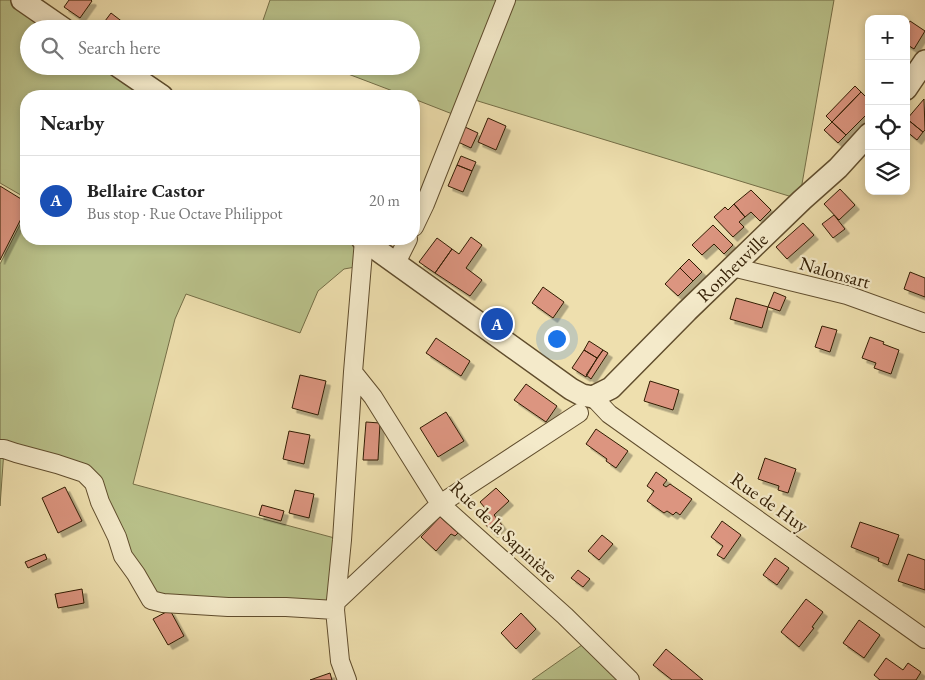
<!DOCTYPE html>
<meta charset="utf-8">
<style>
body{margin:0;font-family:"EB Garamond",serif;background:#f2f2f2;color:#222}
.controls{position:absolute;right:15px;top:15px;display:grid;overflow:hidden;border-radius:10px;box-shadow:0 2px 8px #0003}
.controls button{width:45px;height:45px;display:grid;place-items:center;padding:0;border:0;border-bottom:1px solid #e0e0e0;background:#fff;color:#222;font:25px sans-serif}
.you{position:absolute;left:556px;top:338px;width:18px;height:18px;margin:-12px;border:4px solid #fff;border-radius:50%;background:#1a73e8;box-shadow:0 0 0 8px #1a73e833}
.badge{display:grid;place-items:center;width:32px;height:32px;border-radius:50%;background:#0b8043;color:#fff;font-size:16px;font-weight:700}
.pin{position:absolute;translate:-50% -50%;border:2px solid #fff;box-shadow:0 1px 5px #0006}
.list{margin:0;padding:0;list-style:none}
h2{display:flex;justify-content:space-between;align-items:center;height:65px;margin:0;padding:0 20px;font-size:21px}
h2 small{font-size:16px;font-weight:400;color:#767676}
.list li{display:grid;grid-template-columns:32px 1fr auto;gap:15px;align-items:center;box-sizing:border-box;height:90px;padding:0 20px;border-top:1px solid #e0e0e0}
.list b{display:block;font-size:19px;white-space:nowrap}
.list p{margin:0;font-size:16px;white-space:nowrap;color:#767676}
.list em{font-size:16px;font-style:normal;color:#767676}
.icon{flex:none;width:28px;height:28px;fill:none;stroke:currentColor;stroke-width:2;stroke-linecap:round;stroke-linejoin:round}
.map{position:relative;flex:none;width:925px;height:680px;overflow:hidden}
.search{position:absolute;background:#fff;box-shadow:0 2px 8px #0003;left:20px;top:20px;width:400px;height:55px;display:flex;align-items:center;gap:12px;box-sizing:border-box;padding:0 18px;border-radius:28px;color:#767676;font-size:19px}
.panel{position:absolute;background:#fff;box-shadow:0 2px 8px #0003;left:20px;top:90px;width:400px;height:155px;border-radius:20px}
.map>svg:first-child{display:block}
.green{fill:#b9c18a;stroke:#756e46}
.building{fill:#dc9580;stroke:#311c02;filter:url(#shadow)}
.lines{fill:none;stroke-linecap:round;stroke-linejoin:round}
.minor-casing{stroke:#604d2d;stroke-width:20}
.tertiary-casing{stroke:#604d2d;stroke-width:24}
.minor{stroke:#f4eaca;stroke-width:18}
.tertiary{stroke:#f4eaca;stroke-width:21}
.labels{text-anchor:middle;stroke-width:4.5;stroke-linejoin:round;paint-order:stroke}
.street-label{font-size:19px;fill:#311c02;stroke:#f4eaca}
</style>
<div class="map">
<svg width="925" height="680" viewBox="0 0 925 680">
<defs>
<filter id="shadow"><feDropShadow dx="4.5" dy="4.5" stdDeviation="0" flood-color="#0004"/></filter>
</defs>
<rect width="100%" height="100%" fill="#eedfae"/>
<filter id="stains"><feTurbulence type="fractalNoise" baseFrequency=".004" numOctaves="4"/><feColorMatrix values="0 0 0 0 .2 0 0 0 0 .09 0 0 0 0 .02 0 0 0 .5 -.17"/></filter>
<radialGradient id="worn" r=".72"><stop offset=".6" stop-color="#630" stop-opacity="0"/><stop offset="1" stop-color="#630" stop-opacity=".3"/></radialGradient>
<path class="green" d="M0,0H22L64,29H29V66H118L162,96H26V198L0,183Z
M270,0H834L802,184V200L468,98L460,117L414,99V96H406L327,66H411V29H260Z
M26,213V239H362L361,266L344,269L318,291L300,333L186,294L175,319L133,484L342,540L335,610L151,600L94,483L4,450L0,506V264Z
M589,640L630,680H532Z"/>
<path class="building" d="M69,0H91L92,1L80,18L64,7Z
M111,13L124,23L120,29H99Z
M210,21L223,29H205Z
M910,21L925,31L914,49L906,44V27Z
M855,86L861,92L832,122L826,116Z
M861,92L869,100V112L846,135L832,122Z
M924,99L925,130L923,132L907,119Z
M488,118L506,126L496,150L478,142Z
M907,119L923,132L917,140L906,131V121Z
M832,122L846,135L838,143L824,130Z
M465,127L478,133L471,148L458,142Z
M461,156L476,162L472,171L457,165Z
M457,165L472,171L463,192L448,186Z
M0,186L26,202V209L0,260Z
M840,189L855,205L839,220L824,204Z
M751,190L771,210L760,221L751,212L745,217L734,204Z
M734,204L745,217L739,222L744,227L733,237L714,217L725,207L728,210Z
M834,215L845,229L833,238L822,224Z
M803,223L814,235L787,259L776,247Z
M713,225L733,245L724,254L714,244L702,255L692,245Z
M471,237L482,245L466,268L482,280L470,296L435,273L452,249L459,254Z
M437,238L452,249L435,273L419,262Z
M689,259L702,272L693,281L680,268Z
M680,268L693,281L678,296L665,284Z
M910,272L925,278V297L904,289Z
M543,287L564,302L553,318L532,303Z
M774,292L786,297L780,311L768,307Z
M736,298L768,307L762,328L730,319Z
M822,326L837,330L830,352L815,347Z
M870,337L884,342L883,344L899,350L891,374L874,368L876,363L862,358Z
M436,338L470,361L461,376L426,353Z
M589,341L603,350L597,358L584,350Z
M584,350L597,358L586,377L572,368Z
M603,350L608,353L591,379L586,375Z
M300,375L326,381L318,415L292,408Z
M650,381L679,390L673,410L644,401Z
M526,384L557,406L546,422L514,400Z
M446,412L464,441L438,457L420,428Z
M366,422L380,423L378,460H363Z
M596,429L628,451L616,468L606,461L607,459L586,444Z
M289,431L310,435L304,464L283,459Z
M765,458L796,469L788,493L778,490L779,486L758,479Z
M656,472L667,480L663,485L666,487L670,484L692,499L680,515L676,512L673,515L667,511L664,513L647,501L654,491L647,486Z
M65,487L82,521L58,533L42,498Z
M496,488L509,501L494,515L502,525L493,533L477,515L485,508L480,502Z
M295,490L314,494L309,518L289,513Z
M262,505L284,511L281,521L259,515Z
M440,517L458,533L455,536L451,534L436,551L421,537Z
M722,521L741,535L724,559L717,555L723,546L711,537Z
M860,522L899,535L888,565L878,561L879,558L851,547Z
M602,535L613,544L599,560L588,551Z
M45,554L47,559L28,568L25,562Z
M908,554L925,560V590L898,581Z
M775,558L789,568L777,585L763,575Z
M578,570L590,579L583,587L571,578Z
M82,589L84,603L58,608L55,594Z
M806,599L823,612L812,627L814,628L799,647L781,632Z
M170,610L184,636L168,645L153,619Z
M521,613L536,629L516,649L501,633Z
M859,620L880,635L864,658L843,643Z
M666,649L703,680H672L653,665Z
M886,658L903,670L908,663L921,672L916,680H880L874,675Z
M330,673L332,680H310Z"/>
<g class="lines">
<defs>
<path id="minor" d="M414,227L425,204L506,0
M396,263L408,239
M732,267L847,295L925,323
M353,372L373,397L440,504L565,616L630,680
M593,397L609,414L925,639
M0,449H4L16,453L57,464L84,473L94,483L100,502L117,537L123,556L136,574L151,600L163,603L228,607H286L335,610
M337,601L440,504L579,413
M347,680L340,661L335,610L342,540L353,372L364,240"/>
<path id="tertiary" d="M22,0L64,29
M118,66L162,96
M906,89L925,61
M362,239L571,389L582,395L593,397L611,388L687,311L802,200L838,168L869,134"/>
</defs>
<use href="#minor" class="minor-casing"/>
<use href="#tertiary" class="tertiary-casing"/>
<use href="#minor" class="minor"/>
<use href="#tertiary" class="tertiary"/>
</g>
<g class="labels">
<g class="street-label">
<text transform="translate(732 267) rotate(-44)" y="7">Ronheuville</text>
<text transform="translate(835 272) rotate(16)" y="7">Nalonsart</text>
<text transform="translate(770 502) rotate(35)" y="7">Rue de Huy</text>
<text transform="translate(504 531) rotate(43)" y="7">Rue de la Sapinière</text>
</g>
</g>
<rect width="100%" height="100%" filter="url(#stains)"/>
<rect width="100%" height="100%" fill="url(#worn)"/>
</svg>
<div class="controls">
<button>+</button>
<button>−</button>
<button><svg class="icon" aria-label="locate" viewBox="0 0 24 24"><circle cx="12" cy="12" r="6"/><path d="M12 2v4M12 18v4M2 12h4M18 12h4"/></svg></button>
<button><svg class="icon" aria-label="layers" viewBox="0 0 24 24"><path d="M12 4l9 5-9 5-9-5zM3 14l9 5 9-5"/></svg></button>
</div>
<div class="you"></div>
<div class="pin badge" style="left:497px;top:324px;background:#1a4fb4">A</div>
<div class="search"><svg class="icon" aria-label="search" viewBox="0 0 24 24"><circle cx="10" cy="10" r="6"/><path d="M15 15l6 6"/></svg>Search here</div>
<section class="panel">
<h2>Nearby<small></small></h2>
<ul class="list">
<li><span class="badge" style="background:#1a4fb4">A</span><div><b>Bellaire Castor</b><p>Bus stop · Rue Octave Philippot</p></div><em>20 m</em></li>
</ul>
</section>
</div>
